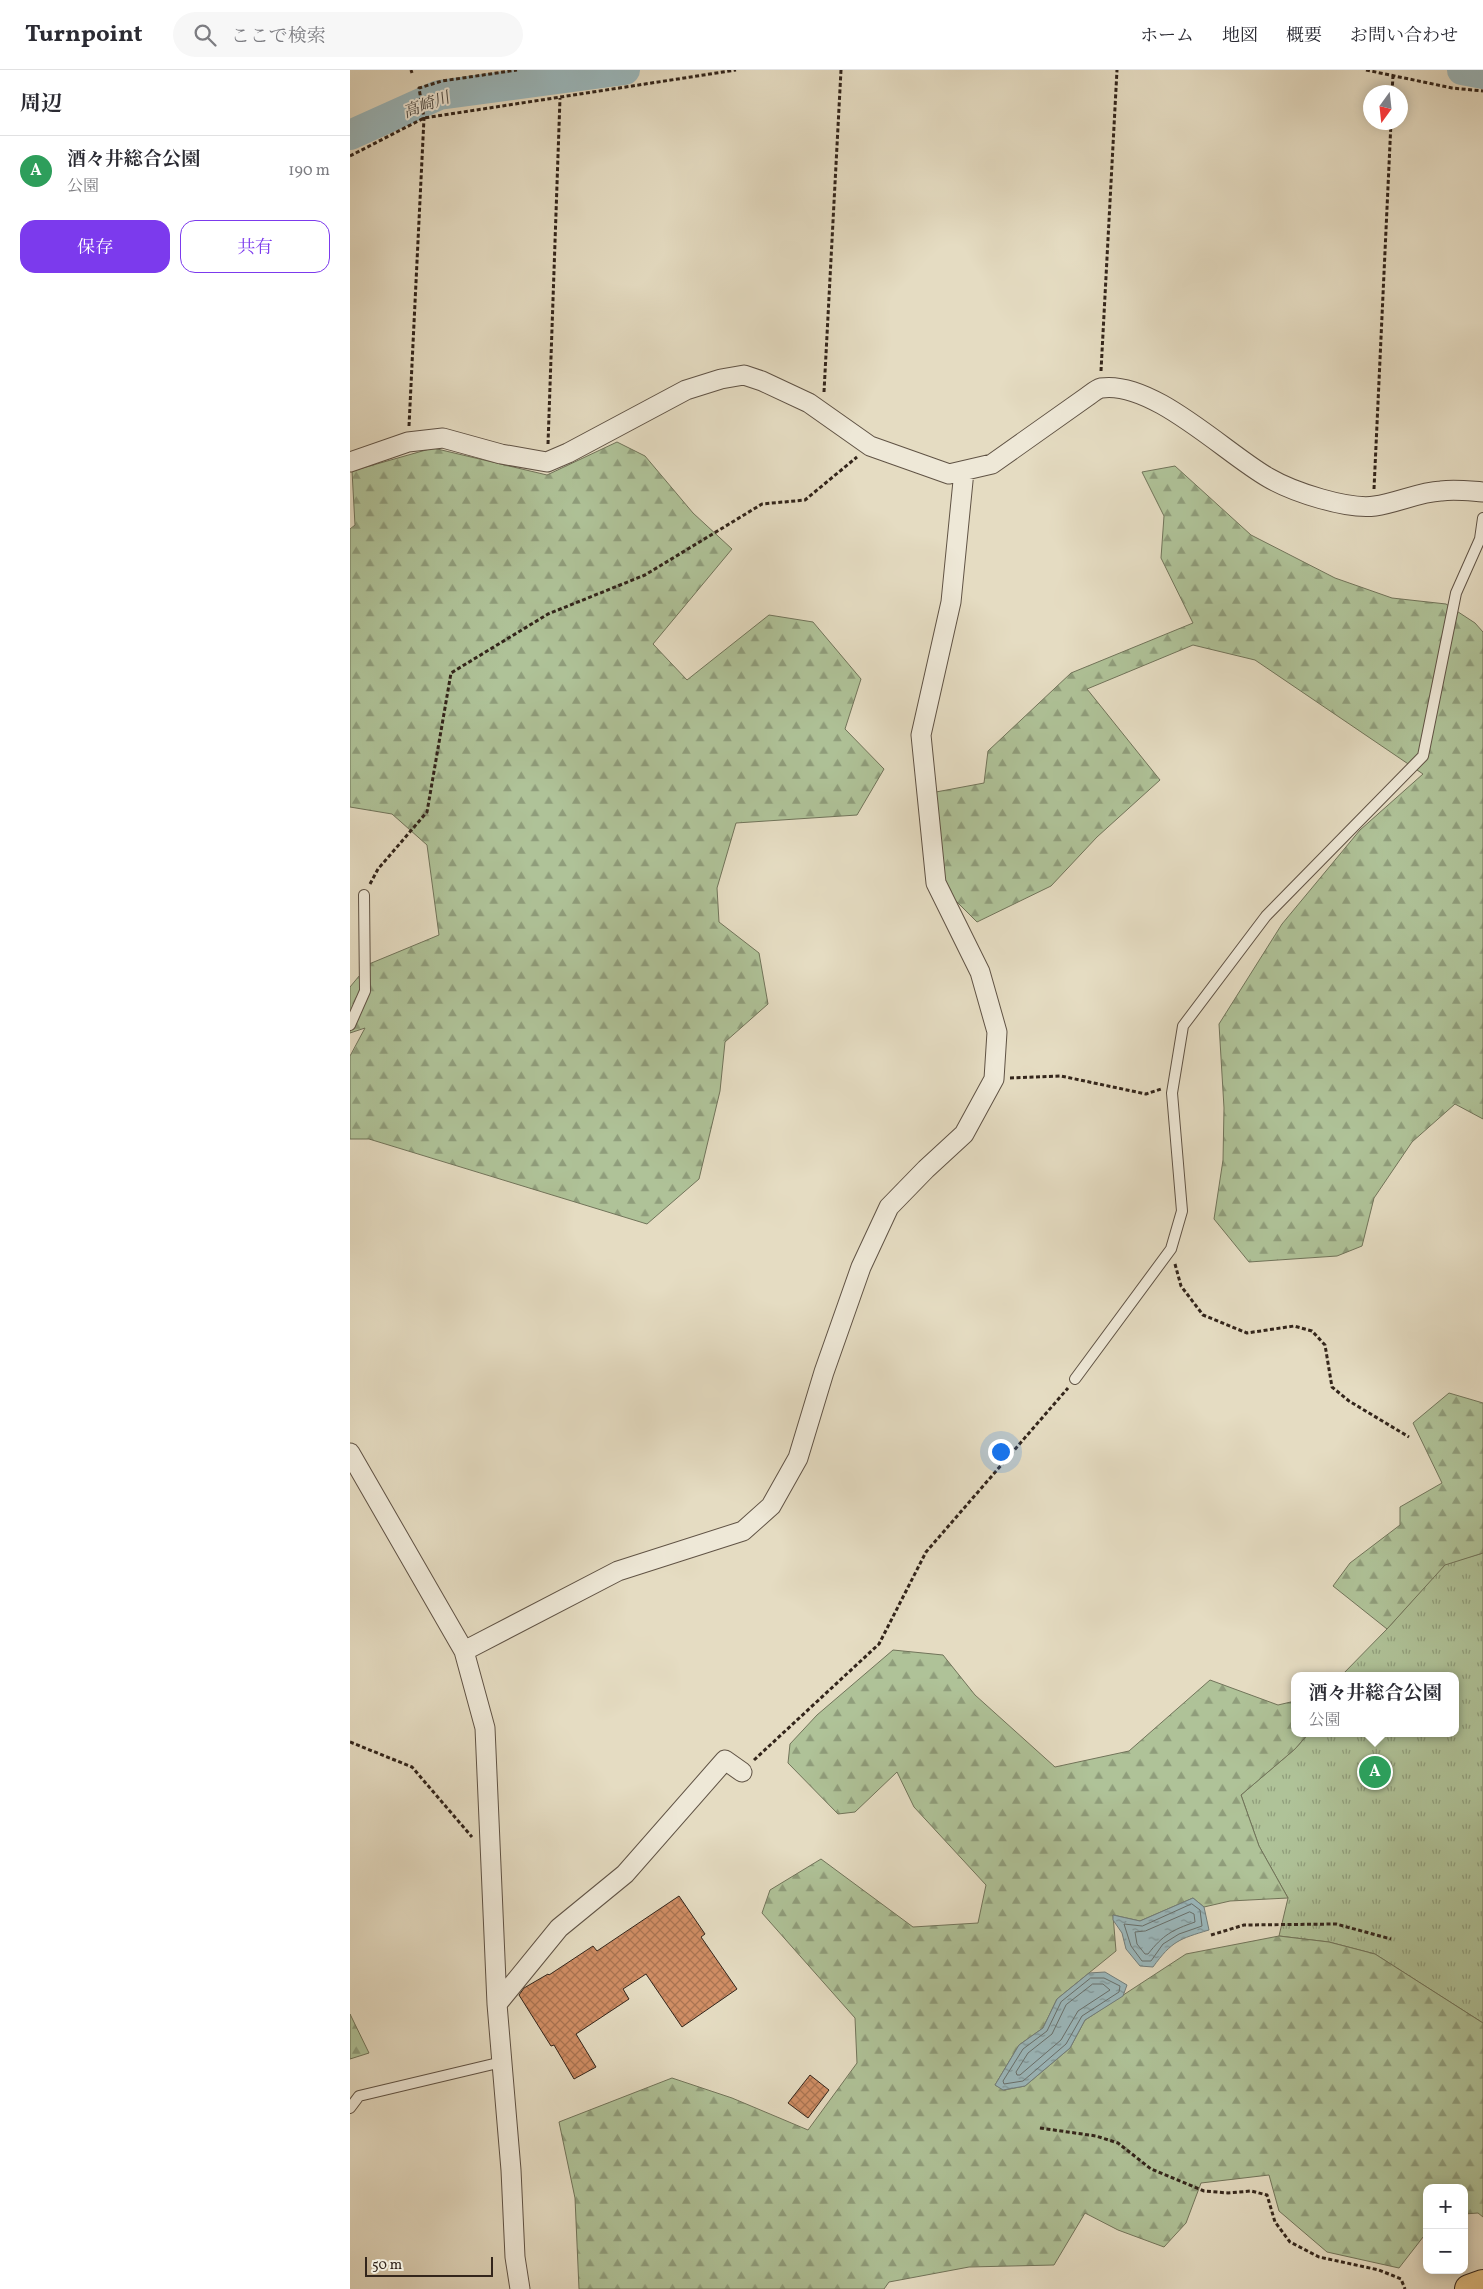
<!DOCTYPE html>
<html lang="ja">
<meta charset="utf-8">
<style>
body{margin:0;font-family:Vollkorn,"Noto Serif JP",serif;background:#f7f7f7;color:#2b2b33}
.controls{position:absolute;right:15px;bottom:15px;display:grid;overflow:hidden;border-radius:10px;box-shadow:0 2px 12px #0003}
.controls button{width:45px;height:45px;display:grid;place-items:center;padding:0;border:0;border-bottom:1px solid #e1e1e2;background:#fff;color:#2b2b33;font:25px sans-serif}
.compass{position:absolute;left:1013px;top:15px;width:45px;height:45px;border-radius:50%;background:#fff;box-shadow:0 2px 12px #0003;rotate:195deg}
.scale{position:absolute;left:15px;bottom:12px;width:128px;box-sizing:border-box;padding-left:5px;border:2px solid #33251b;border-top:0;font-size:14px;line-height:18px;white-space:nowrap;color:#33251b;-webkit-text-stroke:4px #eee8d7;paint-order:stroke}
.you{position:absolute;left:650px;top:1381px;width:18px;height:18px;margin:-12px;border:4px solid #fff;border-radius:50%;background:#1a73e8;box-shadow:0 0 0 8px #1a73e833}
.badge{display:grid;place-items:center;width:32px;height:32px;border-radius:50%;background:#7c3aed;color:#fff;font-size:16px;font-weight:700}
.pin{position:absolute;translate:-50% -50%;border:2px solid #fff;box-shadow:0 1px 5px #0006}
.popup{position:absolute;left:941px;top:1602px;width:168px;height:65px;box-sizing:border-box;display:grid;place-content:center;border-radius:10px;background:#fff;filter:drop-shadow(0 1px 4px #0005);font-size:16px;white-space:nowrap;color:#7c7c81}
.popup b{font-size:19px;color:#2b2b33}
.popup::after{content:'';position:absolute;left:50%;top:100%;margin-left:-10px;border:10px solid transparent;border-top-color:#fff}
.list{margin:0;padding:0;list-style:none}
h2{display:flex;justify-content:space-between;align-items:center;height:65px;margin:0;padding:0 20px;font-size:21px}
h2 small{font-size:16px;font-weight:400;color:#7c7c81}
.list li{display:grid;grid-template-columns:32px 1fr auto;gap:15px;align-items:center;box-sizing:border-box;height:70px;padding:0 20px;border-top:1px solid #e1e1e2}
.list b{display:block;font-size:19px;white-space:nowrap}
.list p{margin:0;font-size:16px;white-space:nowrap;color:#7c7c81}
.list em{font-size:16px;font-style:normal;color:#7c7c81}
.actions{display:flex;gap:10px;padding:15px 20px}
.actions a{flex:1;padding:11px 0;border:1px solid #7c3aed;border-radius:15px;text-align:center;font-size:18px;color:#7c3aed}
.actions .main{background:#7c3aed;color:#fff}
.icon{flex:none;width:28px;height:28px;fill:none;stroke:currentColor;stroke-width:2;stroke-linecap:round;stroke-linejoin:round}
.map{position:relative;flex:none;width:1133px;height:2219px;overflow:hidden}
header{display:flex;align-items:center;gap:30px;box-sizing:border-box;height:70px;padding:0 25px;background:#fff;border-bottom:1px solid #e1e1e2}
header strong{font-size:24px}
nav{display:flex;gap:28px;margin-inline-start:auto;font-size:18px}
.search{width:350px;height:45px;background:#f7f7f7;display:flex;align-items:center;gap:12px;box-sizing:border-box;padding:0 18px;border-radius:28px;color:#7c7c81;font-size:19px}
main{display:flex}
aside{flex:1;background:#fff}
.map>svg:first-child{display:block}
.grass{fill:url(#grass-tufts);stroke:#71745a}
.forest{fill:url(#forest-firs);stroke:#71745a}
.water{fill:url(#water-ripples);stroke:#717e7d}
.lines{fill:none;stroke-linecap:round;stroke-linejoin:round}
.shore{stroke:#676f6c;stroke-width:1}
.river{stroke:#9bb9be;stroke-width:30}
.building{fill:url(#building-cross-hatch);stroke:#33251b}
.lane-casing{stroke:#605345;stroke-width:12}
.street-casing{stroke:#605345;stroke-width:21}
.highway-casing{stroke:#33251b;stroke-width:30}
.path{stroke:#33251b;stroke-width:3;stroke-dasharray:4 2.5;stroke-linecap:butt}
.lane{stroke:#eee8d7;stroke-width:10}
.street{stroke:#eee8d7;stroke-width:19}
.highway{stroke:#e2be81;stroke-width:28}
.labels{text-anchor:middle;stroke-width:4;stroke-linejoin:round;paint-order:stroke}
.water-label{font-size:16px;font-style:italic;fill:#4d4a44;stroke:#eee8d7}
</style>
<header>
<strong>Turnpoint</strong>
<div class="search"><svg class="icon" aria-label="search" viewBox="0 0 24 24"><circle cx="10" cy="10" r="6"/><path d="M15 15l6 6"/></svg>ここで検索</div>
<nav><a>ホーム</a><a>地図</a><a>概要</a><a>お問い合わせ</a></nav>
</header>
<main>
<aside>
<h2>周辺<small></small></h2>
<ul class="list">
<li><span class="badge" style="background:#2e9e5b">A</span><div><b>酒々井総合公園</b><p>公園</p></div><em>190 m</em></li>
</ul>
<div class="actions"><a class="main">保存</a><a>共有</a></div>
</aside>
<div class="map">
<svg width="1133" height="2219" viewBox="0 0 1133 2219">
<defs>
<pattern id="grass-tufts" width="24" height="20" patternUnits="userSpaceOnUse" patternTransform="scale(1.25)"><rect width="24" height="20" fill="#afc298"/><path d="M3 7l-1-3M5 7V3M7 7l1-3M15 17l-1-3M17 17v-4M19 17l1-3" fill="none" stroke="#8f9d7b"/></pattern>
<pattern id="forest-firs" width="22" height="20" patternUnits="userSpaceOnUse" patternTransform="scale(1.25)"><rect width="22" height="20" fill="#afc298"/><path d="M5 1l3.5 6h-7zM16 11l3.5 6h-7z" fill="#8f9d7b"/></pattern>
<pattern id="water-ripples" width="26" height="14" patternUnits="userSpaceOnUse" patternTransform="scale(1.25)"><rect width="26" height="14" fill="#9bb9be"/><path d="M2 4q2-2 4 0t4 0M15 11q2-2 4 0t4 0" fill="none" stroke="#7f969a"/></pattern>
<pattern id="building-cross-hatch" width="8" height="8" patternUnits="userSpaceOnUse" patternTransform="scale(1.25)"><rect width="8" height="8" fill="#d18e65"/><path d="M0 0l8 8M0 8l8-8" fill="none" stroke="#aa7452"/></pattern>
</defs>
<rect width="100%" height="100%" fill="#e5dcc2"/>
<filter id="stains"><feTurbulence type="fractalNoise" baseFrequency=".004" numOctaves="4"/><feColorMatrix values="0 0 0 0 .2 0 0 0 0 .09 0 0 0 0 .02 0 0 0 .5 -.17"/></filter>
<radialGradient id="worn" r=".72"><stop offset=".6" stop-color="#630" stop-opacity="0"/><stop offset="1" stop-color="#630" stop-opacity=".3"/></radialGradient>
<path class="grass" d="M1133,1483V1953L1025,1884L979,1872L929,1866L938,1828L909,1776L891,1725L945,1679L959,1663H1105V1606H991L1037,1559L1095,1494Z"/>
<path class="forest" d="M267,372L295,386L343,443L382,479L303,574L337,610L419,545L463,552L511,609L495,659L534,699L507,745L386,753L367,818L369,852L409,883L418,934L375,972L370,1021L349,1109L297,1154L19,1069H0V986L15,958L0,963V917L19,894L89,865L77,775L42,744L0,737V459L5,455L2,401L83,378L197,405Z
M825,396L901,465L985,508L1042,528L1096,534L1125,553L1133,562V1049L1105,1034L1062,1072L1024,1128L1012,1176L987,1186L899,1192L864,1149L873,1090L874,1038L869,954L932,854L1010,760L1073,704L905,590L843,575L737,619L810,710L747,767L701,816L627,852L592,817L586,722L634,713L638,681L721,603L843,553L811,488L814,446L792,402Z
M1099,1323L1133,1333V1483L1095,1495L1037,1559L983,1516L1000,1493L1050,1455V1437L1092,1413L1063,1353Z
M543,1580L593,1585L625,1625L705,1697L779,1681L860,1610L928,1635L945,1631V1663H959L945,1679L891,1725L909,1776L938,1828L880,1831L854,1837L843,1828L790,1851L763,1845L766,1881L707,1929L693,1958L669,1975L645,2015L654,2020L675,2016L720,1978L735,1950L836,1884L929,1866L979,1872L1025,1884L1133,1953V2147L1128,2143L1114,2144V2118H1077V2162L1049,2198L977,2182L929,2141L919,2105L851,2113L836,2153L814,2177L768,2160L735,2143L704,2195L619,2197L539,2212L534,2219H229L225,2128L209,2052L322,2008L382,2028L458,2060L507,1993L505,1948L412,1843L420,1820L471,1789L563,1857L628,1853L636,1815L564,1737L547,1702L505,1742L488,1744L438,1693L440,1674L467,1645Z
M0,1944L19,1983L0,1989Z"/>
<path class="water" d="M843,1828L854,1837L859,1860C829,1869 822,1871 803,1897L790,1896L776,1879L772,1863L763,1850V1845L790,1851Z
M755,1902L777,1915L773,1926L735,1950L720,1978L675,2016L653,2020L645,2015L669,1975L693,1958L707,1929L739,1903Z"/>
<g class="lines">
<path class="shore" d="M842,1834L850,1840L852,1856L829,1864L813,1874L801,1891H792L781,1876L774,1854L792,1856Z
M840,1842L844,1844L845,1852C822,1860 813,1865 798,1884H795L787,1874L785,1862L795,1861Z
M741,1908H754L770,1916L769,1922L732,1946L716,1974L673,2011L654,2014L653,2011L673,1979L697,1961L711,1932Z
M743,1914H753L760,1920L728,1941L711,1970L670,2005H667L666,2002L678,1983L702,1964L716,1935Z"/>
<path class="river" d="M1112,0L1133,4
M0,65L89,25L275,0"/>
</g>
<path class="building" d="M329,1826L355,1864L351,1867L387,1919L332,1957L296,1904L273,1919L279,1929L226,1964L246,1997L224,2009L204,1975L201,1976L169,1925L174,1918L198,1904L199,1905L243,1876L247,1881Z
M460,2005L479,2020L458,2048L438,2033Z"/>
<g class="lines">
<defs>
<path id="lane" d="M0,955L15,921L14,825
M725,1309L821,1179L832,1141L822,1023L833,956L916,846L1073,686L1106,523L1130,469L1133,448
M0,2038L9,2026L152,1992"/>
<path id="street" d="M0,392L58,372L93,368L151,384L197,392L218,383L336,320L371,309L394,305L412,311L459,333L520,376L599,404L642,394L738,326C742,323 747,319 751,318C803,310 876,384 919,408C943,422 998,440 1025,436C1047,433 1069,422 1091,421C1105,419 1119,421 1133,422
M0,1383L114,1581L135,1658L147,1934L161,2100L165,2187L170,2219
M114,1581L268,1501L393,1461L421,1436L448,1388L474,1302L511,1197L539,1137L576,1099L614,1064L644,1009L647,962L630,902L586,813L571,665L601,532L614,401
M147,1934L209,1858L275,1804L375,1690L392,1702"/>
<path id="highway" d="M1119,2219L1133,2214"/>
</defs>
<use href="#lane" class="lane-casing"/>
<use href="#street" class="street-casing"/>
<use href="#highway" class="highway-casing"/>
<path class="path" d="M61,0L62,3
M1016,0L1102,18L1133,21
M1042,22L1043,6
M0,86L74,48L386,0
M751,301L767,0
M474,322L491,0
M59,356L74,48L69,18L92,11L167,0
M198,374L210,28
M1024,419L1041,52
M20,814L28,799L77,742L101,603L198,544L295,505L412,434L455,430L507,387
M660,1008L711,1006L796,1024L811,1019
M825,1194L831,1216L853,1245L897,1263L944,1256L962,1261L975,1275L982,1317L999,1331L1059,1367
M0,1672L62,1697L122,1767
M404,1690L529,1574L576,1482L718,1318
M861,1865L894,1855L986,1854L1041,1869
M690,2058L746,2066L768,2073L801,2099L854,2121L878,2123L901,2121L917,2125L925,2152L940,2172L969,2187L1029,2200L1051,2209L1055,2219"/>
<use href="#lane" class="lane"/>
<use href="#street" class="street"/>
<use href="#highway" class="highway"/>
</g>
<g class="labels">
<g class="water-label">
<text transform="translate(76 34) rotate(-20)" y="6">高崎川</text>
</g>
</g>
<rect width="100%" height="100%" filter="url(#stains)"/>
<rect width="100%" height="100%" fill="url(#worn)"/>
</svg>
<div class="controls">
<button>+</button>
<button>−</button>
</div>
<svg class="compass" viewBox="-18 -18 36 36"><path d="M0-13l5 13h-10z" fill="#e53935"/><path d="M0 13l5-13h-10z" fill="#7c7c81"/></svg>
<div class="scale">50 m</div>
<div class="you"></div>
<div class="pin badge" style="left:1025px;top:1702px;background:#2e9e5b">A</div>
<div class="popup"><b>酒々井総合公園</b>公園</div>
</div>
</main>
